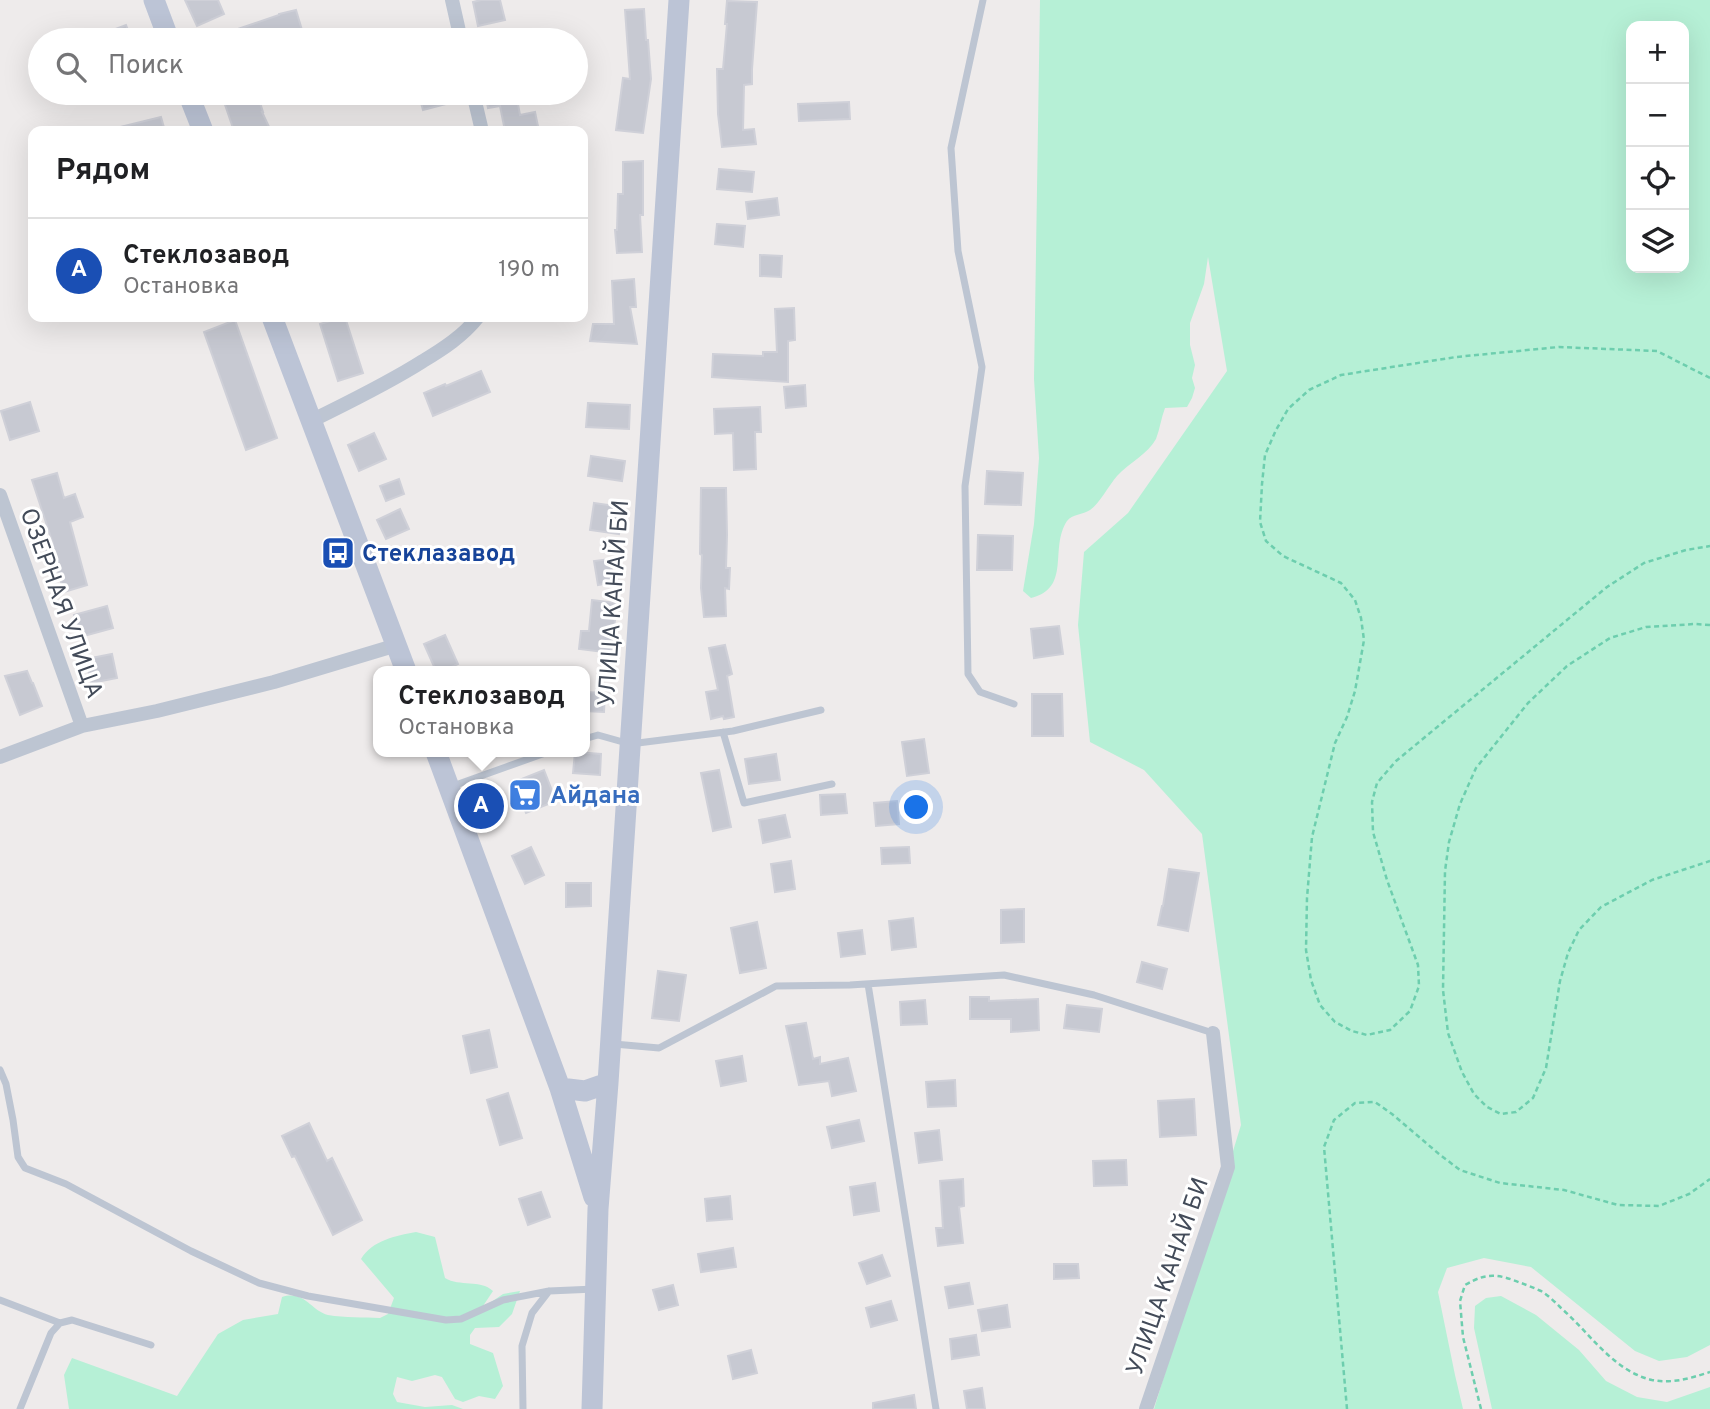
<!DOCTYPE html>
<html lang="ru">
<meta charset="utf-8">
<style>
body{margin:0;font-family:Overpass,sans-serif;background:#f6f6f6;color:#202124}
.controls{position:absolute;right:21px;top:21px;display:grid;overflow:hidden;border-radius:14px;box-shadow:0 7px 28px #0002}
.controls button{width:63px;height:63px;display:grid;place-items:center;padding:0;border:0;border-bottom:2px solid #e0e0e0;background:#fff;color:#202124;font:35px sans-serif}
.you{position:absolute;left:917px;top:808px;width:24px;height:24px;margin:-18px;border:5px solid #fff;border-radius:50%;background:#1a73e8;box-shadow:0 0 0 10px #1a73e833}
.badge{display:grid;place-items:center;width:46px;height:46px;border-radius:50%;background:#b45309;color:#fff;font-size:23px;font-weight:700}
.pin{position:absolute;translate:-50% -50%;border:4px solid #fff;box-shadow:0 2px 7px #0006}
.popup{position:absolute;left:373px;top:666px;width:217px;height:91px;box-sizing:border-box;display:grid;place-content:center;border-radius:14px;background:#fff;filter:drop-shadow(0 2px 5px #0005);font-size:23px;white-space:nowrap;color:#757577}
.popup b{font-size:26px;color:#202124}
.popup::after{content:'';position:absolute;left:50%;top:100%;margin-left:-14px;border:14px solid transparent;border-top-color:#fff}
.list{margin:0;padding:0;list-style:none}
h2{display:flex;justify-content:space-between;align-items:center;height:91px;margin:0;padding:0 28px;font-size:30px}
h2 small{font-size:23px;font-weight:400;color:#757577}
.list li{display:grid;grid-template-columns:46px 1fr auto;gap:21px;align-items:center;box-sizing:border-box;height:105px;padding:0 28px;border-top:2px solid #e0e0e0}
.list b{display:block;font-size:26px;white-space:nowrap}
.list p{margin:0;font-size:23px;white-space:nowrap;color:#757577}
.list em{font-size:23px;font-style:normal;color:#757577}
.icon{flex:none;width:38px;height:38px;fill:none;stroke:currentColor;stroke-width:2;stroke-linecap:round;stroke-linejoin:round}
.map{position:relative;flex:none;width:1710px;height:1409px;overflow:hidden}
.search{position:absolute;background:#fff;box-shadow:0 7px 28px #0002;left:28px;top:28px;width:560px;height:77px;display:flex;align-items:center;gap:18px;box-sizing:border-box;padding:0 24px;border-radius:38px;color:#757577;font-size:26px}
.panel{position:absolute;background:#fff;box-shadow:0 7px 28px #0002;left:28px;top:126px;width:560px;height:196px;border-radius:14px}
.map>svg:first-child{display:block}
.green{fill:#b6f0d6;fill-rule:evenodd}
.building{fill:#c7c9d2;stroke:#cfd0d8;stroke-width:2}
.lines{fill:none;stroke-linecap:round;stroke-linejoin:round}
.path{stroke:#6dceae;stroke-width:2.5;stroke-dasharray:5 3.5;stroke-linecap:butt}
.service{stroke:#bdc5d2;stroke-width:7}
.minor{stroke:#bdc5d2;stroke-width:14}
.secondary{stroke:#bcc4d6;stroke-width:21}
.labels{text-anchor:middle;stroke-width:6;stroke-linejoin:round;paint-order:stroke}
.transit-label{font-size:24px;font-weight:bold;fill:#164399;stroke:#fff;text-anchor:start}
.street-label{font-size:24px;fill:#434b59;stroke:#fff}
.shop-label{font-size:24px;font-weight:bold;fill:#366cbe;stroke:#fff;text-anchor:start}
</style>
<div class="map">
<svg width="1710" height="1409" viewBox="0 0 1710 1409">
<rect width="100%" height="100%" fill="#eeebeb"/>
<path class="green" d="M1040,0H1710V1345L1687,1357L1659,1361L1635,1351L1531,1267L1484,1258L1447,1268L1438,1292L1455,1375L1463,1409H1154L1241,1125L1202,834L1144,770L1090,742L1078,625L1084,552L1128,513L1227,371L1208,257L1204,284L1190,323V345L1195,365L1192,378L1195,388L1192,398L1187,407L1165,408C1161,418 1160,429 1156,439C1148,454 1129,463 1117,476C1109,485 1100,503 1090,510C1083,515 1072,514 1067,521C1049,548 1072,588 1031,598L1023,591L1034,524L1039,458L1034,379ZM1631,26H1684V268H1631Z
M416,1232L435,1237L445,1278C460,1287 480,1279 493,1291L481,1309L503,1294L520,1291L512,1314L499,1327L475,1328L470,1335V1344L493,1353L503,1386L495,1399L479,1396L463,1402L455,1399L442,1377L435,1375L412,1381L397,1377L393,1394L397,1402L425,1407L452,1405L463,1409H69L64,1375L72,1358L177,1396L218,1334L243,1320L278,1314L282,1297C305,1290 311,1311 328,1315C345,1318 364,1317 380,1318L388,1314L394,1298L361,1259C373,1240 395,1236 416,1232Z
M1501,1296L1536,1315L1579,1350L1606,1381L1637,1397L1667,1402L1710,1387V1409H1492L1474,1328L1475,1306L1486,1298Z"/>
<path class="building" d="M185,0H218L224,14L197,26Z
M481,0H500L505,20L478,26L473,2Z
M727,1L757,2L752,69V84L744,85L743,130L754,129L756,144L722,147L718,114L717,69H723L727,24H725Z
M644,9L646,40H648L651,79L643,133L616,130L623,78L630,79L625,10Z
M296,10L305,40H237L235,30L279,15V14Z
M126,25L132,40H89V39Z
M233,93H257L263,112H262L271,131H234L222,96Z
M432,93H464L465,99L423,110L419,96Z
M485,93H516L520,115L535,112L539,131H505L500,106L488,108Z
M849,102L850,119L799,121L798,104Z
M161,117L165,131H120V127Z
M643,161V215H640L642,252L617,253L615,230H617L618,194H623V162Z
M719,169L754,172L752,192L717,189Z
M777,198L779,215L748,219L746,202Z
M717,224L745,226L743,247L715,244Z
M760,255L782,256L781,277L760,276Z
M634,279L636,307H630L637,344L590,341L593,324H614L612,281Z
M794,308L795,340L788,341V382L712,377L713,354L763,356V352H777L775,309Z
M345,317L363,373L338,381L320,324Z
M235,320L277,438L246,450L204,332Z
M481,371L490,392L433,416L424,393L445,384L446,386Z
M805,385L806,406L786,408L784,387Z
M30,402L39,431L10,440L1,411Z
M588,403L630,405L629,429L586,427Z
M760,407L761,432H755L756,469L734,470L733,433L715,434L714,409Z
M374,433L386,459L359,471L348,445Z
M591,456L625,461L622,481L588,476Z
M987,471L1023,473L1021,505L985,504Z
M57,473L64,498L75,494L83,517L70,522L87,585L64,592L56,565L51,566L45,546L53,544L32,480Z
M399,479L404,494L386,501L380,486Z
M701,488H726L727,535L726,568H730L729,589L725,588L726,616L704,617L701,588L702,555L700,554Z
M594,503L623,507L619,534L590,530Z
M400,509L409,529L386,539L377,520Z
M978,535L1013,536L1012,570H977Z
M610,559L614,582L598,585L594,561Z
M592,600L617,603L611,653L579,649L581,631H589Z
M107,606L113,628L80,637L74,615Z
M1059,626L1063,654L1034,658L1031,629Z
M445,635L458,664L443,671H436L424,644Z
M725,645L732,674L727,676L734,717L724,719L723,716L711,719L706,692L718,690L709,648Z
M112,654L117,678L91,683L86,659Z
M27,671L32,683H33L42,706L20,715L5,676Z
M584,692L605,693L604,712L584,711Z
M1032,694H1062L1063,736H1032Z
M924,739L929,773L907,776L902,742Z
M575,752L601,754L600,775L573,773Z
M776,754L780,780L749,784L745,759Z
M544,770L556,801L526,813L514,782Z
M719,770L731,827L713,831L701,773Z
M845,794L847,813L821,815L820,795Z
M897,801L899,824L876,826L874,803Z
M785,815L790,837L763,843L759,820Z
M531,847L544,875L525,884L512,856Z
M909,847L910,863L882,864L881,848Z
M791,861L795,889L775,892L771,864Z
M1169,869L1199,873L1188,931L1158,925L1162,906H1163Z
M566,883H591V906L566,907Z
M1024,909V942L1001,943V910Z
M913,918L916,947L892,950L889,921Z
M757,922L766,968L740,973L731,928Z
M862,930L865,954L841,957L838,933Z
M1142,962L1167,969L1162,989L1137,982Z
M658,971L686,975L679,1021L652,1018Z
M970,997H989V1001L1038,999L1039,1030L1011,1032V1019H970Z
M925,1000L927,1024L901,1025L900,1002Z
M1067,1005L1102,1009L1099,1032L1064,1028Z
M806,1023L813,1059L820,1057V1064L848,1058L856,1091L832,1096L829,1081L799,1085L786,1026Z
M489,1030L497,1067L471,1073L463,1036Z
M742,1056L746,1081L721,1086L716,1061Z
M955,1080L956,1106L928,1107L926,1082Z
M508,1093L522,1138L500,1145L487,1100Z
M1194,1099L1196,1135L1160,1137L1158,1101Z
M859,1120L864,1141L832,1148L827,1127Z
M309,1123L327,1161L332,1158L362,1220L333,1235L295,1156L292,1157L282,1136Z
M939,1130L942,1160L919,1163L915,1133Z
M1126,1160L1127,1185L1094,1186L1093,1161Z
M963,1179L964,1206L959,1207L963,1243L938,1246L936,1228H943L940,1181Z
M875,1183L879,1211L854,1215L850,1187Z
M541,1192L550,1217L528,1225L519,1199Z
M730,1196L732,1219L707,1221L705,1199Z
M733,1248L736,1267L701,1272L698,1254Z
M882,1255L890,1276L867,1284L859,1263Z
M1054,1264H1078L1079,1278L1054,1279Z
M969,1283L973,1304L949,1308L945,1287Z
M673,1285L678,1305L659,1310L653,1290Z
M891,1301L897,1320L871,1327L866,1308Z
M1007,1305L1010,1327L982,1331L978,1310Z
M976,1335L979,1355L952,1359L950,1339Z
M751,1350L757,1373L733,1379L728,1356Z
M982,1388L985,1409H967L964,1391Z
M914,1395L916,1409H873V1403Z"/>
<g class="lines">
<path class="path" d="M1710,378L1657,351L1559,347L1456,357L1341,375L1309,390L1288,409L1276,430L1265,455L1262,484L1260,522L1266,541L1283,556L1341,583L1355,600L1361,618L1364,640L1355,691L1347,717L1335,743L1312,837L1307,898L1306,950L1311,980L1320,1005L1335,1022L1352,1031L1367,1035L1390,1030L1410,1011L1419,986L1418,965L1387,880L1373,832L1372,802L1377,783L1396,761L1607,587L1644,563L1686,550L1710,546
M1710,625L1695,624L1646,627L1610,638L1567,666L1528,703L1476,768L1460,804L1449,842L1445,871L1443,990L1448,1033L1462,1072L1474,1094L1487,1107L1501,1114L1516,1112L1533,1098L1546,1068L1560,981L1568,953L1579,930L1601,907L1652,880L1710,861
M1347,1409L1324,1147L1334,1120L1355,1103L1375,1102L1392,1114L1439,1154L1460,1170L1500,1183L1564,1190L1618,1205L1659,1206L1689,1194L1710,1179
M1481,1409L1463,1337L1460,1301L1465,1285C1487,1272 1498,1274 1521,1283C1527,1285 1534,1288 1541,1291C1548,1295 1555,1302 1561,1308C1590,1333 1613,1371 1652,1380C1673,1384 1691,1378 1710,1372"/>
<path class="service" d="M983,0L951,148L958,251L982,367L965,486L968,674L980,692L1014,704
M723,732L744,803L832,784
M584,739L598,735L630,744L733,731L821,710
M450,787L548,752
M868,984L936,1409
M614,1044L659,1048L776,986L850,985L1004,975L1094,995L1213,1033
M0,1070L6,1084L13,1120L18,1157L25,1168L66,1184L191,1251L259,1283L308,1296L446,1320L461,1319L503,1300L549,1291L595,1289
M0,1300L60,1323
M20,1409L51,1333L60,1323L72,1320L151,1345
M523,1409L522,1346L532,1313L549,1291"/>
<path class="minor" d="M452,0L461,40
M473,93L482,131
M311,421C349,402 387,384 423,361C443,349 463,336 478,317
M0,495L82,726
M0,757L82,726L157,711L274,682L397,645
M1146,1409L1228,1167L1213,1033"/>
<path class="secondary" d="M154,0L169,40
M188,93L203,131
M272,317L406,671
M436,752L560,1088L594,1197
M560,1088L585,1091L608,1083
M592,1409L598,1209L608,1083L679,0"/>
</g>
<defs>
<symbol id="bus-square" viewBox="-11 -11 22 22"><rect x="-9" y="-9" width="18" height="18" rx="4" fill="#1a4fb4" stroke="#fff"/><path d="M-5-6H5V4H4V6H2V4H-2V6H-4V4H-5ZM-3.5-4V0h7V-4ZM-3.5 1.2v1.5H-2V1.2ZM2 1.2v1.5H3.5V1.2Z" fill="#fff"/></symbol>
<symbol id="supermarket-square" viewBox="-11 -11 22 22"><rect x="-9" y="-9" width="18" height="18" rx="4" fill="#3f7fe0" stroke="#fff"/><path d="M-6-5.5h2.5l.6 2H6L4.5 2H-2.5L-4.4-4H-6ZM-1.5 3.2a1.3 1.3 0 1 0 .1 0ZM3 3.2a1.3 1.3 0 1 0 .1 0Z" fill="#fff"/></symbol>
</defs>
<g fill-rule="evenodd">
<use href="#bus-square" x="319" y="534" width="38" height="38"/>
<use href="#supermarket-square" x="506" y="776" width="38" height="38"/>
</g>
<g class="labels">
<g class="transit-label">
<text x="362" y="561">Стеклазавод</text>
</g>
<g class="street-label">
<text transform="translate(62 603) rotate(70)" y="8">ОЗЕРНАЯ УЛИЦА</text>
<text transform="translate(613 603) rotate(-86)" y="8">УЛИЦА КАНАЙ БИ</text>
<text transform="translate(1167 1276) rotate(-71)" y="8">УЛИЦА КАНАЙ БИ</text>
</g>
<g class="shop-label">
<text x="550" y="803">Айдана</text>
</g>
</g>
</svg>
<div class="controls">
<button>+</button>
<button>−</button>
<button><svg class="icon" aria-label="locate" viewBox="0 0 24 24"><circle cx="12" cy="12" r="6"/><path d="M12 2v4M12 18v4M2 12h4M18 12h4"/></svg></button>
<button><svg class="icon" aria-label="layers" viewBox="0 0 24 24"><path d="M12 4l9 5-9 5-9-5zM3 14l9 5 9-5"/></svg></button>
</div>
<div class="you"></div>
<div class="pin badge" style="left:481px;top:806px;background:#1a4fb4">A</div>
<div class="popup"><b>Стеклозавод</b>Остановка</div>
<div class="search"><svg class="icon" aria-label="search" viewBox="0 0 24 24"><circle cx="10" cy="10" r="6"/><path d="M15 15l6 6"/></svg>Поиск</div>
<section class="panel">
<h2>Рядом<small></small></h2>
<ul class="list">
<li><span class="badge" style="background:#1a4fb4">A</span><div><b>Стеклозавод</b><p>Остановка</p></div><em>190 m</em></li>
</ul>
</section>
</div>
